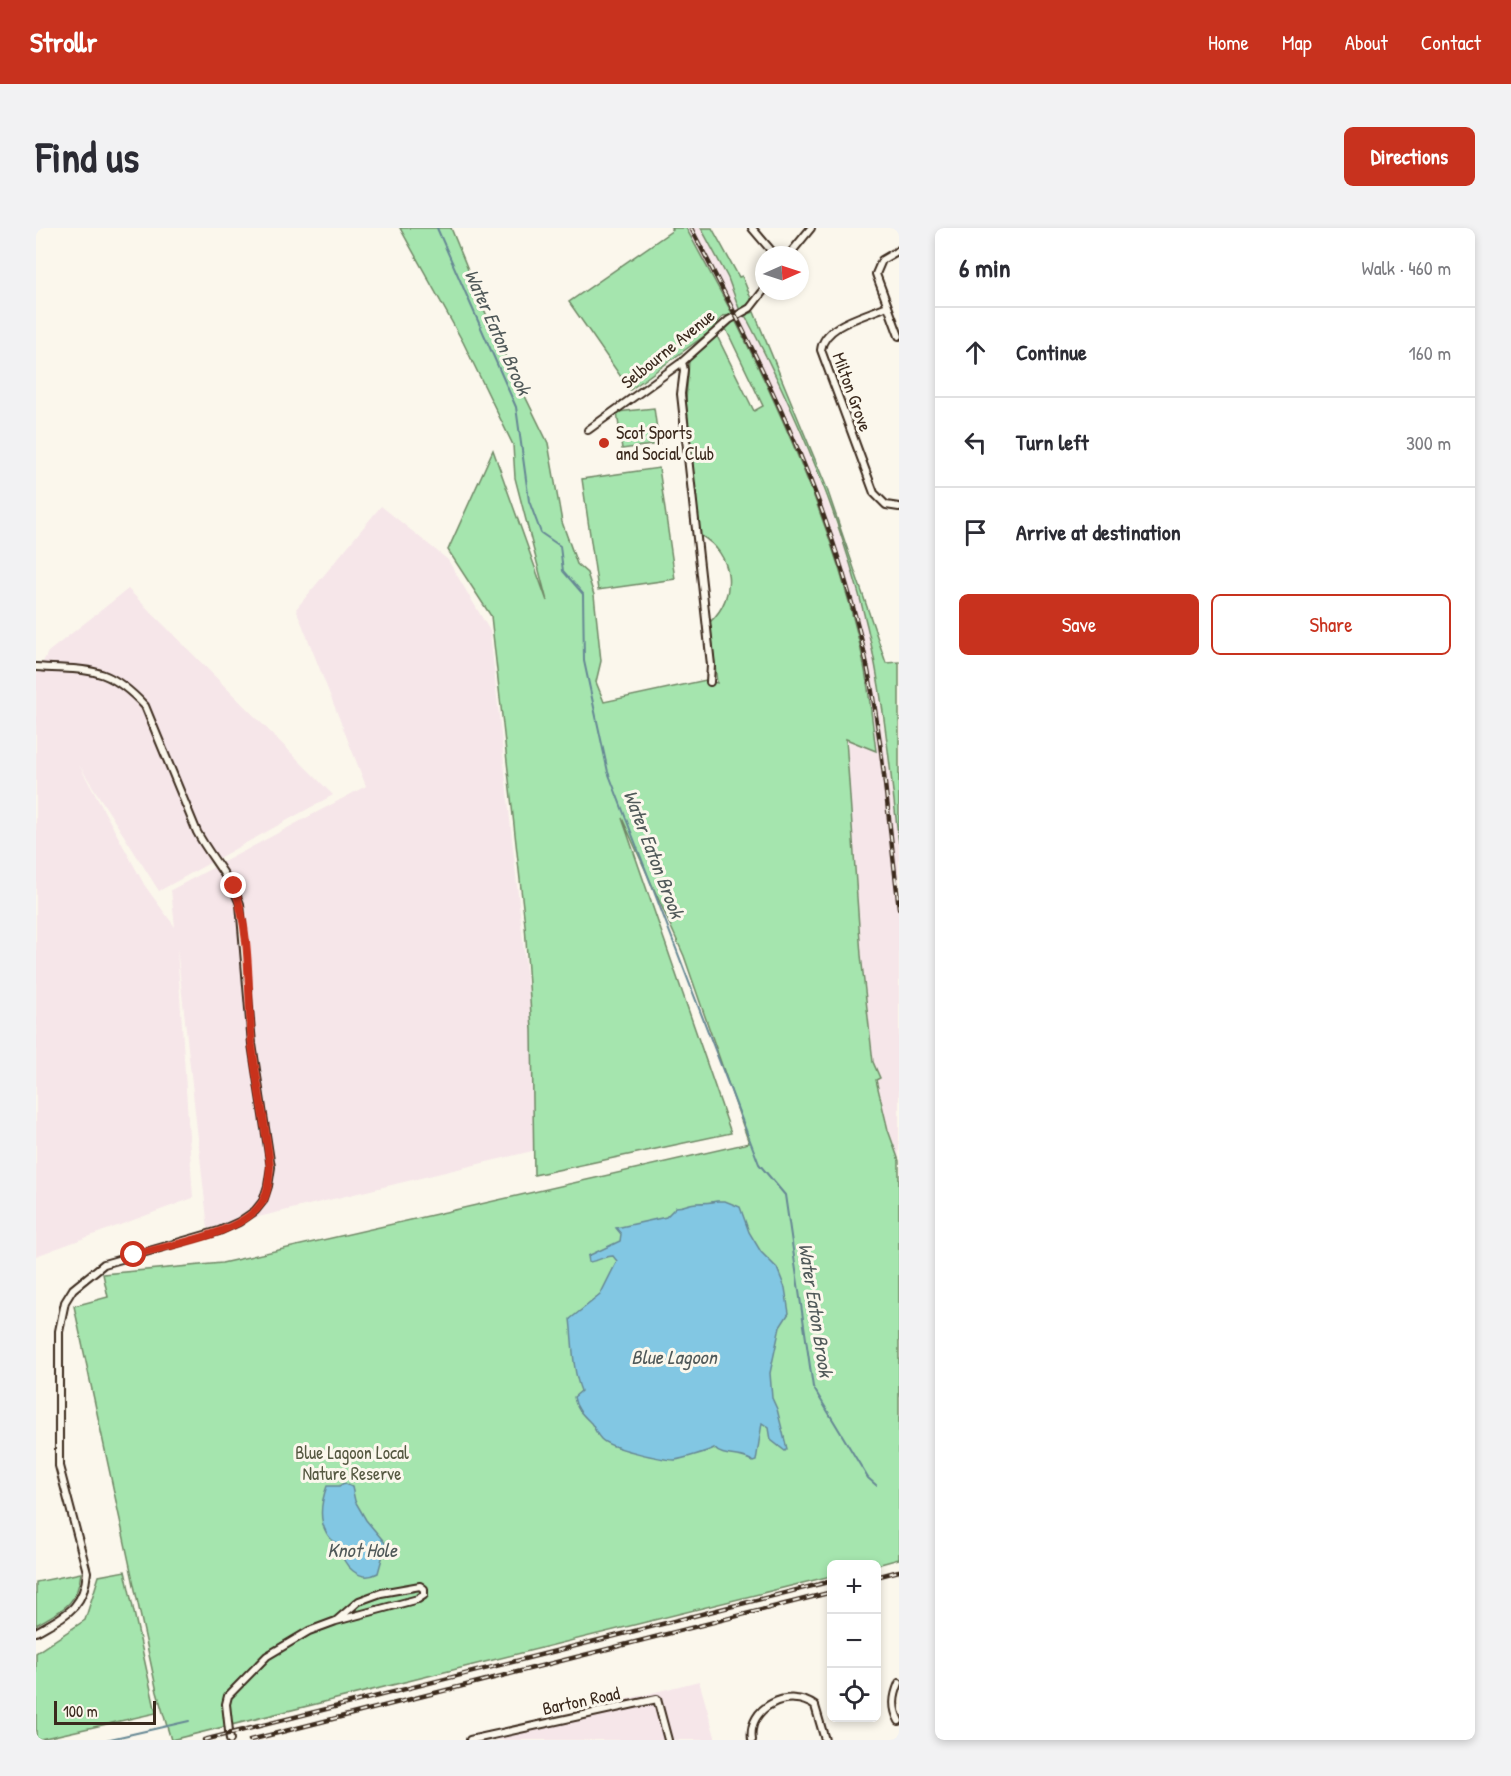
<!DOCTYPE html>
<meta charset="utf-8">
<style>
body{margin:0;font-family:"Patrick Hand",sans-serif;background:#f2f2f3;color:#2b2b33}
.controls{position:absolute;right:18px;bottom:18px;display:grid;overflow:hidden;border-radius:9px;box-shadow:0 3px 9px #0003}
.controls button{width:54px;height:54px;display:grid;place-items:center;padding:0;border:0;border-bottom:2px solid #e1e1e2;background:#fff;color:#2b2b33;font:30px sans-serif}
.compass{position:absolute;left:719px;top:18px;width:54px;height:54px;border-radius:50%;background:#fff;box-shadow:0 3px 9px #0003;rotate:87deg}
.scale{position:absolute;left:18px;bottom:15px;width:102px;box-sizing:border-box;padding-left:6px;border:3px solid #3b2a1e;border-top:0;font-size:16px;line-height:21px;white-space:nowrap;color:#3b2a1e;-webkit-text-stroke:4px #fbf7ec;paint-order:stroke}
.stop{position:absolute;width:18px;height:18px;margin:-14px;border:4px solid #c8321e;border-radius:50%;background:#fff}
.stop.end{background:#c8321e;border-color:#fff;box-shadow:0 2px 6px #0008}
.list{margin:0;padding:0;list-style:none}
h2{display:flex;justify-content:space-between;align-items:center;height:78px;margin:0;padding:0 24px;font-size:26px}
h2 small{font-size:20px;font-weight:400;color:#7c7c81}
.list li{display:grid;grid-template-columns:39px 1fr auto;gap:18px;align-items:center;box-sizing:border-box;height:90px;padding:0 24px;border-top:2px solid #e1e1e2}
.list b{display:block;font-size:22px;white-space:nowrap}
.list em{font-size:20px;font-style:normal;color:#7c7c81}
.actions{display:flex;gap:12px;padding:18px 24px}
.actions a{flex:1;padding:14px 0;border:2px solid #c8321e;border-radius:9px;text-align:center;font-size:21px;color:#c8321e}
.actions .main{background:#c8321e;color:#fff}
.icon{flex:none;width:33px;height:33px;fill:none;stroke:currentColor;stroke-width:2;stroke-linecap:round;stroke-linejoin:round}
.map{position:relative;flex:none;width:863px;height:1512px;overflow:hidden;border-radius:9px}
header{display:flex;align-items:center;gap:36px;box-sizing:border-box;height:84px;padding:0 30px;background:#c8321e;color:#fff}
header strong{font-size:28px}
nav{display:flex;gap:33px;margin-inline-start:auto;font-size:21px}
.intro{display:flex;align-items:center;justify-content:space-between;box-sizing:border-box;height:144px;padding:0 36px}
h1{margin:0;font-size:42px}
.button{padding:15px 27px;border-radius:9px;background:#c8321e;color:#fff;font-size:21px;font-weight:700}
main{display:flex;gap:36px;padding:0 36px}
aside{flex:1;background:#fff;border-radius:9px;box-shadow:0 3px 9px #0003}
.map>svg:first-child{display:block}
.built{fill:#f6e6e9}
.green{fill:#a5e5ae;stroke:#708866;stroke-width:1.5}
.water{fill:#82c7e3;stroke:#668894;stroke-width:1.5}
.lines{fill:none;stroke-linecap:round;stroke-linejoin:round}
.stream{stroke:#668894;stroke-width:2}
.minor-casing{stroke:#3b2a1e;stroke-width:10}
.minor{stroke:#fbf7ec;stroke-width:6}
.rail-casing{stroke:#3b2a1e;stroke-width:4.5}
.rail{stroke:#fbf7ec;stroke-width:2;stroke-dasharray:7;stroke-linecap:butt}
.route{stroke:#c8321e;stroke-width:8}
.poi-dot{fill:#c8321e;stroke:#fbf7ec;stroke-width:2}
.labels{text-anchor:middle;stroke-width:6;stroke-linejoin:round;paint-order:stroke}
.street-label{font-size:18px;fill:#3b2a1e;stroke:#fbf7ec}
.poi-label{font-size:18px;fill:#3b2a1e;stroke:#fbf7ec;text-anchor:start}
.park-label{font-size:18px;fill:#565942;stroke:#fbf7ec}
.water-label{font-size:20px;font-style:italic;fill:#505959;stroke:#fbf7ec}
</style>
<header>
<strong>Strollr</strong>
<nav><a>Home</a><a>Map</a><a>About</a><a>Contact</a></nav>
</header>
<div class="intro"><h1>Find us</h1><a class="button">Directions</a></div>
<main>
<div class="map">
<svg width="863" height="1512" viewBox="0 0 863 1512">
<rect width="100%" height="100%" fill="#fbf7ec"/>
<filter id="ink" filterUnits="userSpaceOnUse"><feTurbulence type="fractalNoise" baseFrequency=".0167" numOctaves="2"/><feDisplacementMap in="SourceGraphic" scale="12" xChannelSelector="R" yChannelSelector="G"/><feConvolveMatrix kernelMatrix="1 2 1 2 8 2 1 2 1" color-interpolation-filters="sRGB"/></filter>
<g filter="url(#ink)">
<path class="built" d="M650,0H665L692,50L704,83L697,87L692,80Z
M707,88L710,89L749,169L781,245L816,341L837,423L863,615V933L852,902L840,852L844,849L837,834L825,727L810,510L840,522L827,433L811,369L781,281L732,157L699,92Z
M345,278L412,332L454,403L509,920L172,1001L141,720L157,970L0,1028V448L12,424L92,361L297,567L123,663L43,537L109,658L139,699L135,662L330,558L260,381Z
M663,1453L680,1512H429Z"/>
<path class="green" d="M364,0H415L457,103L512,215L526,294L541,336L551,345L558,367L565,433L560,454L568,474L670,452L681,455L674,394C702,368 698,326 664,307L650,172L653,133L681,108L718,183L727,178L690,101L699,92C749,191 795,297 821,405C831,444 835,483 840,523L810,511L825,727L837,834L844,850L840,852L852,902L863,933V1331L841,1337L796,1336L795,1348L135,1512L121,1464L38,1078L72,1069L67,1046L186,1035L713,915L648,728L586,590L695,905L498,947L496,802L489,697L455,388L412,322L457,222L511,373L479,250L477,217L427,114Z
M636,0H650L697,87L687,88L675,103L594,162L533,74L637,2Z
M665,0H676L703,49L706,48L716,73L704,83L692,50Z
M718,84L790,258L850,435L863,434V615C854,543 848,469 831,398C806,291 761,186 710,89L707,88Z
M618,180L623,216L586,221L581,184Z
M623,240L639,351L562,362L546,251Z
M89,1343L120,1485L0,1512V1425L49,1392L63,1348Z
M45,1345C41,1378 26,1382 0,1397V1354Z"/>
<path class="water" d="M681,973H689L704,979L713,1004L725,1024L741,1040L749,1060L753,1085L744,1099L734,1145L736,1170L741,1181L751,1221L749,1223L735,1212L733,1200L726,1195L720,1233L717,1234C706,1224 687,1231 678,1220C673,1223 646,1231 639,1232C627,1232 573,1220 565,1211C560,1206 559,1200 555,1195C547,1187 540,1181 538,1169L545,1163C536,1140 537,1115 534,1091L564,1067L581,1033L577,1028C569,1028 562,1033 553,1034L552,1028L584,1013L585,1006L580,1000L630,989L640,979C648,979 654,975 660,975C668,975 673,975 681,973Z
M308,1255L316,1259L319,1273L330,1292L350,1316L342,1345C324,1355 306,1338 305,1320C302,1315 297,1314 294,1310C281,1294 285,1274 291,1258H303Z"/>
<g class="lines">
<path class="stream" d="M401,0L480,179L493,273L505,305L524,318L527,343L547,366L548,433L572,544L723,936L749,967L777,1159L832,1250L840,1257
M70,1512L153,1493"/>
<defs>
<path id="minor" d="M716,0L739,27
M863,22L846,32L840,46L863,108
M753,27L775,0
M851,78C830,88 788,96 785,122L838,265L850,277L863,279
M646,134L648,142L645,166L675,437L674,454
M552,202L646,134L693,92L714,80L728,62
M0,439C52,443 70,436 109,478L161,604C174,629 194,649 204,676L216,816L235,939L232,958L227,973L219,983L203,994L183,1003L68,1036L37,1061L29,1074L23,1103V1238L51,1344C48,1381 29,1387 0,1404
M863,1455C857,1469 856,1480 863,1493
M194,1512L190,1476L192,1468L231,1428L273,1403L300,1393L382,1371L388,1367V1361L384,1358L345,1365L323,1373L300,1393
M434,1512L621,1471L632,1512
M716,1512C711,1479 753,1459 779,1478L789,1512"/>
</defs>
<use href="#minor" class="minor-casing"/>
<use href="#minor" class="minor"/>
<defs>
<path id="rail" d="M655,0C724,132 790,265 825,410C846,498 852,591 863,680
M840,1349L863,1343
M168,1512L796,1353
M214,1512L796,1364"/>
</defs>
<use href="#rail" class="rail-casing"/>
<use href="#rail" class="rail"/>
</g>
</g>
<g class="lines" filter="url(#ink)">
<path class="route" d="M98,1027C132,1017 211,1006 228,971C233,961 233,950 234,939C230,898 221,858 216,817C211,765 216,708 198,658"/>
</g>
<circle class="poi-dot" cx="568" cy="215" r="6"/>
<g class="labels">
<g class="street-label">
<text transform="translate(632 121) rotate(-39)" y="6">Selbourne Avenue</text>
<text transform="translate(816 164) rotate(70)" y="6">Milton Grove</text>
<text transform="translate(545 1473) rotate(-12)" y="6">Barton Road</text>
</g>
<g class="poi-label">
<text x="580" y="211">Scot Sports<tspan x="580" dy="21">and Social Club</tspan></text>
</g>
<g class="park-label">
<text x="316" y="1231">Blue Lagoon Local<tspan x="316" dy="21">Nature Reserve</tspan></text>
</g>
<g class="water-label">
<text transform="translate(462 104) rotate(66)" y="7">Water Eaton Brook</text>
<text transform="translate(618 626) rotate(69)" y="7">Water Eaton Brook</text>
<text transform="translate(780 1082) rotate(81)" y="7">Water Eaton Brook</text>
<text x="638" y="1136">Blue Lagoon</text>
<text x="326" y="1329">Knot Hole</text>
</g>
</g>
</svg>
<div class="controls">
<button>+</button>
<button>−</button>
<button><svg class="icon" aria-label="locate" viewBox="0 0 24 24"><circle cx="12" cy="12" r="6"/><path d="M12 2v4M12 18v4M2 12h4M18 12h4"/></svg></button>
</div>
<svg class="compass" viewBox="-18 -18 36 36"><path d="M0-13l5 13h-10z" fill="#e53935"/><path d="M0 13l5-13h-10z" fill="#7c7c81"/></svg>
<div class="scale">100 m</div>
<div class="stop" style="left:98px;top:1027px"></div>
<div class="stop end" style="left:198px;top:658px"></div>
</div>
<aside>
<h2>6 min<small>Walk · 460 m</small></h2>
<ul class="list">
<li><svg class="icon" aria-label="ahead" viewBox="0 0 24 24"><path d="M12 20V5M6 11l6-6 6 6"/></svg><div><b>Continue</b></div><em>160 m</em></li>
<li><svg class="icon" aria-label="left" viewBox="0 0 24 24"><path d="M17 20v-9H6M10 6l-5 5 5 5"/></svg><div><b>Turn left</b></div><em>300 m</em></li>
<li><svg class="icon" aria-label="arrive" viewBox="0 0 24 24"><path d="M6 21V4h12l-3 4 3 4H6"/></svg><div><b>Arrive at destination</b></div></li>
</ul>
<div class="actions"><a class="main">Save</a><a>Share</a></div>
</aside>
</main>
